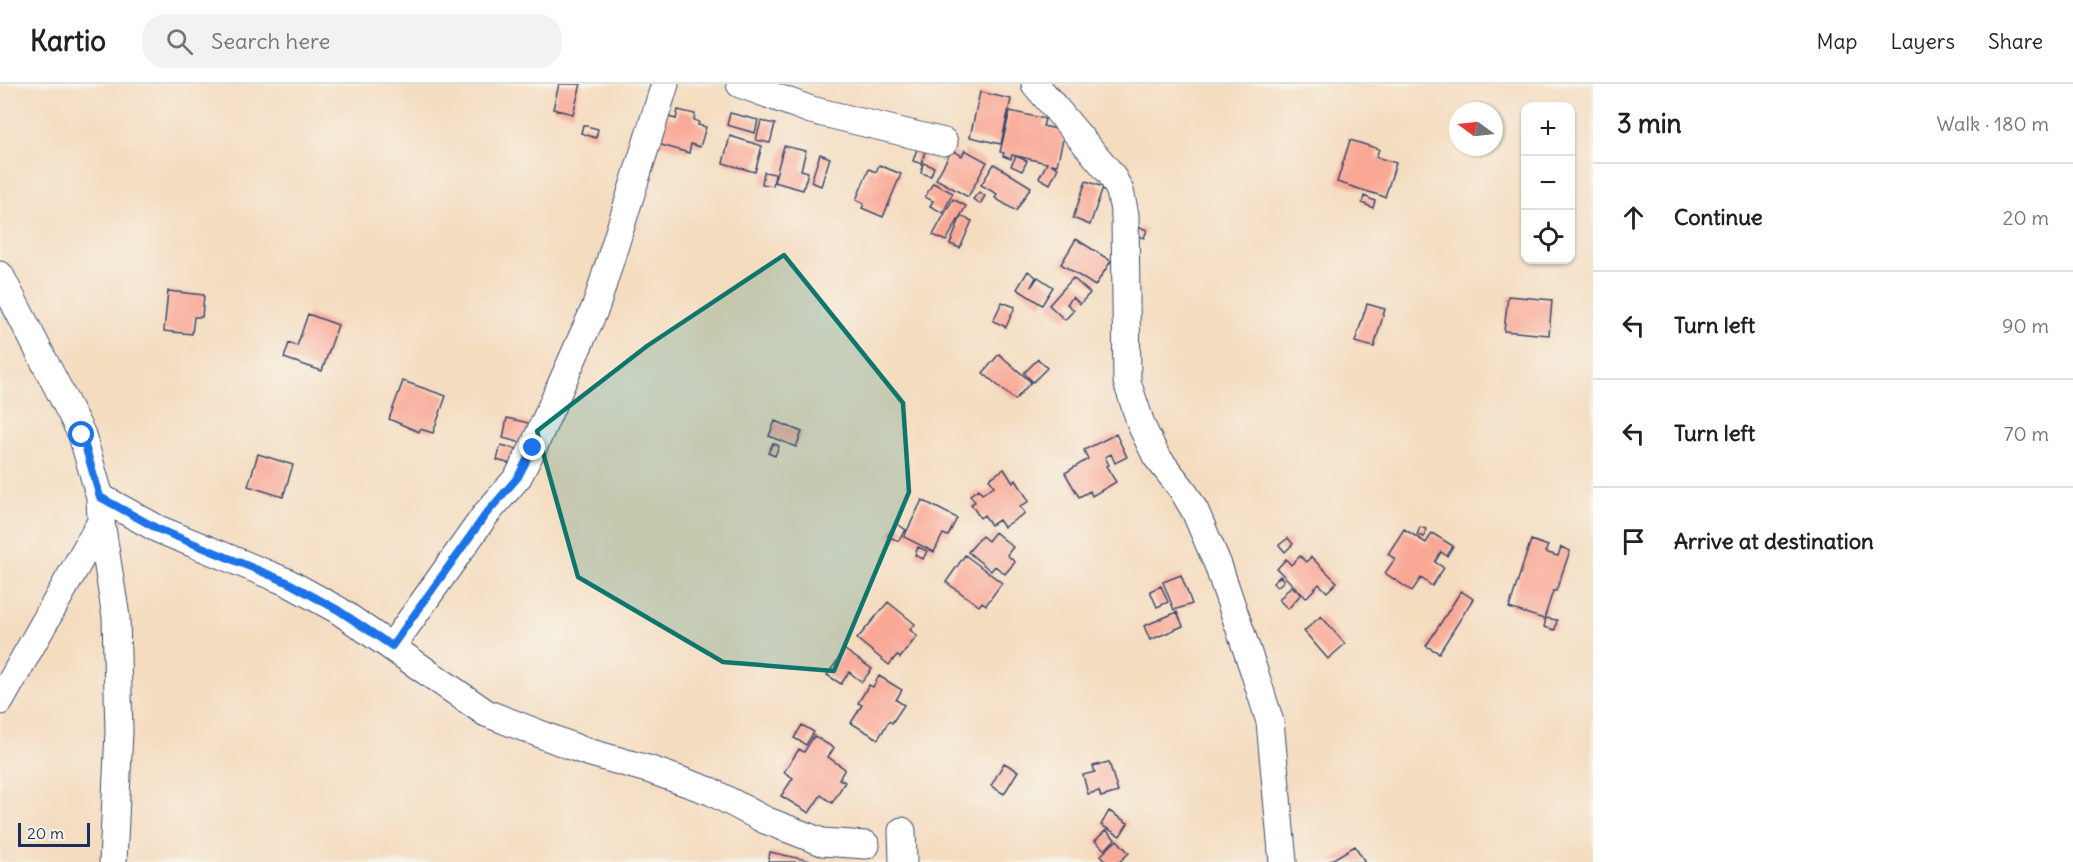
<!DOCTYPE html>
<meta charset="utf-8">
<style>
body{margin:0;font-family:Delius,sans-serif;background:#f2f2f2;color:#202124}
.controls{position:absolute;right:18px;top:18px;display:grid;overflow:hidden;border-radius:12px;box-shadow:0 2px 4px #0004}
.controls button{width:54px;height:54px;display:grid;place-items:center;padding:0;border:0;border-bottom:2px solid #e0e0e0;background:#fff;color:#202124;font:30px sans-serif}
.compass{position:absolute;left:1449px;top:18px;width:54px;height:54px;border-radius:50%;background:#fff;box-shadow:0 2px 4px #0004;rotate:285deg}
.scale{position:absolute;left:18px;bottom:15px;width:72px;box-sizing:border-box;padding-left:6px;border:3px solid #1b2f5e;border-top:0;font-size:16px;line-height:21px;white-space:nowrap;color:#1b2f5e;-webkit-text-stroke:4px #f7f3e8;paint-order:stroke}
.stop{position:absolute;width:18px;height:18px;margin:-14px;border:4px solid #1a73e8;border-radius:50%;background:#fff}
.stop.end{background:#1a73e8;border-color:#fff;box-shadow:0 2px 6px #0008}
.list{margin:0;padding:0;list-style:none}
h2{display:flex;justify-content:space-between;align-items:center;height:78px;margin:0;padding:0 24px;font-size:26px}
h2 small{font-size:20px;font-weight:400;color:#757577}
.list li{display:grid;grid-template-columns:39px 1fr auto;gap:18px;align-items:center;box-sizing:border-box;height:108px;padding:0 24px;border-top:2px solid #e0e0e0}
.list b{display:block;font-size:22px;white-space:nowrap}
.list em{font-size:20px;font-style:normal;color:#757577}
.icon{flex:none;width:33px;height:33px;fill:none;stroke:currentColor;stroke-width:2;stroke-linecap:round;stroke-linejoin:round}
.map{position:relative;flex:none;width:1593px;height:778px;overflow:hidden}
header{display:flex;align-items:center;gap:36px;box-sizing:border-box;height:84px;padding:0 30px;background:#fff;border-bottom:2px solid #e0e0e0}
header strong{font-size:28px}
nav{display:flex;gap:33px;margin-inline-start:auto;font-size:21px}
.search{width:420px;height:54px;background:#f2f2f2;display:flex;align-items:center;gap:15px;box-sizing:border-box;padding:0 21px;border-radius:24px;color:#757577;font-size:22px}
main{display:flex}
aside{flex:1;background:#fff}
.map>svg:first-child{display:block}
.building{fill:#f9a896}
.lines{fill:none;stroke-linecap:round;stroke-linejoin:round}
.minor-casing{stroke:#3c496d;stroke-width:29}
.minor{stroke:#fff;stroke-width:27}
.route{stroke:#1a73e8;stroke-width:8}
.marked{fill:#0f766e;fill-opacity:0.2;stroke:#0f766e;stroke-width:4.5;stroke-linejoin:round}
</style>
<header>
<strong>Kartio</strong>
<div class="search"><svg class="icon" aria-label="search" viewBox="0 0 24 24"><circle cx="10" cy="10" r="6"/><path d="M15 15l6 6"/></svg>Search here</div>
<nav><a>Map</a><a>Layers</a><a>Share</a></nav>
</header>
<main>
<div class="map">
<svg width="1593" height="778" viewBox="0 0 1593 778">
<rect width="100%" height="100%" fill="#f7f3e8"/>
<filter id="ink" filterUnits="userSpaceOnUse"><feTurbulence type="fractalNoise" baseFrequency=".0167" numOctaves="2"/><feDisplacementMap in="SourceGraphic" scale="12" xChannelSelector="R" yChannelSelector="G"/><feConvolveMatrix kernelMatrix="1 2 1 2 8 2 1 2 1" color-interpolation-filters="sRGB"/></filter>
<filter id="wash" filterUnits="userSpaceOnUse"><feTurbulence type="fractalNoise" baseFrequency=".008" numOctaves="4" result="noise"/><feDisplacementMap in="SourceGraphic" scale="24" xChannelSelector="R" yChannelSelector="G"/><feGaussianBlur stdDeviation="1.35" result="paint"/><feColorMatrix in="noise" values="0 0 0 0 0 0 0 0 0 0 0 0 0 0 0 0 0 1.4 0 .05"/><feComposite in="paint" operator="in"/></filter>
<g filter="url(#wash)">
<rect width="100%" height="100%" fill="#f4dcbf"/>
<g id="blocks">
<path class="building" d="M559,0H581L573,30L553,25Z
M980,8L1011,15L1001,60L970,53Z
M678,26L695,30L694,36L699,38L698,41L706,43L700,63L691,60L689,69L658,60L665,32L676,35Z
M1010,27L1045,35L1043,42L1065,47L1057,81L1051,80L1058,84L1050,100L1039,94L1047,79L1012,71L1011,75L1003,72L1004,69L1000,68Z
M730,29L758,36L755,49L727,41Z
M761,37L775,40L770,59L756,56Z
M583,41L598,45L596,54L581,49Z
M730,52L762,62L755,88L723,79Z
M1350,56L1379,65L1376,73L1396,79L1385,113L1337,98Z
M784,62L806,67L801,86L808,88L803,106L774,98Z
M917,65L925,67L922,80L913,77Z
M952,66L962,72L965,66L987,78L968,113L936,95Z
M820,70L830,74L821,102L811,98Z
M1016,72L1027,77L1022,87L1011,82Z
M923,79L934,83L931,92L921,89Z
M994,80L1031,103L1016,127L995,114L997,110L981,101Z
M879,81L901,90L883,133L862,124L864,120L856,116L869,85L876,88Z
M764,88L775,90L773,102L762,100Z
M1086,97L1103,103L1090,141L1073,134Z
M933,99L953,109L943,129L930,122L933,117L925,113Z
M979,108L985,112L980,120L973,115Z
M1364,112L1375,117L1373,124L1362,119Z
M953,115L966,122L946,157L933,151Z
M961,132L972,137L960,164L950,160Z
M1139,143L1147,146L1144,154L1136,151Z
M1076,155L1111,177L1095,202L1061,180Z
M1028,187L1036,193L1031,203L1038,193L1053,203L1042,221L1017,205Z
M1073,194L1090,209L1080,220L1073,213L1067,220L1074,226L1065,236L1049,221Z
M168,207L204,211L202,233H194L192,250L164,247Z
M1508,212L1552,216L1549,251L1504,247Z
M1002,218L1015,223L1006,243L993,237Z
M1367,220L1385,225L1374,263L1355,258Z
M308,230L338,241L322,287L284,274L289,259L297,262Z
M999,270L1031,298L1015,316L983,289Z
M1038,275L1047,284L1033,298L1024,289Z
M403,297L446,312L433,349L420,345L419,348L389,335Z
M507,334L537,341L533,362L503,354Z
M775,337L802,348L796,363L769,352Z
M1116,350L1127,373L1115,379L1111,370L1105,373L1109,381L1106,382L1116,398L1092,412L1090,407L1079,413L1065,389L1088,375L1084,366Z
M773,359L779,362L775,372L768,369Z
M501,361L521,366L517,382L497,376Z
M258,370L293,381L283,413L248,402Z
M1004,385L1013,399L1016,396L1029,417L1020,423L1025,429L1004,443L999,436L991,441L984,431L980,434L971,420L975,418L970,411L979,405L982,410L994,402L989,395Z
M922,416L957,434L948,452L943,450L934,468L904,453Z
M896,439L906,446L898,457L888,452Z
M1420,443L1426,445L1424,453L1417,451Z
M1404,445L1426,459L1432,449L1453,462L1447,472L1441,468L1435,478L1444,484L1432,502L1421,494L1412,507L1385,489L1395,475L1388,470Z
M995,448L1013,463L1007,471L1015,478L1005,490L995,482L991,487L968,468L982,452L988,457Z
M1288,454L1293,460L1285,468L1279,461Z
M1531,456L1548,462L1545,468L1558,472L1561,463L1570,467L1556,507H1553L1544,535L1509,524Z
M918,463L927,467L923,475L915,471Z
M965,471L1002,499L986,521L982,518L979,522L946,498Z
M1300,472L1306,478L1311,473L1337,498L1327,508L1319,500L1306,514L1277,485L1286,475L1291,481Z
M1181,491L1192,520L1174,526L1163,498Z
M1280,492L1284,497L1277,503L1273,499Z
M1161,502L1168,518L1157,523L1150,507Z
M1291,502L1301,510L1288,525L1279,516Z
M1461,507L1473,515L1439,569L1426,562Z
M888,518L915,540L910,546L917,552L900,574L897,571L889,581L857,555Z
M1177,528L1183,542L1150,556L1144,542Z
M1321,532L1345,560L1328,575L1304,547Z
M1546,534L1557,536L1555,546L1544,543Z
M845,566L872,585L862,598L849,588L841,600L827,591Z
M879,592L902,606L896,616L904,621L892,639L889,637L878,655L851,639L862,621L858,619L869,601L873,603Z
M802,641L814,648L806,661L794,654Z
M814,652L834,664L828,673L845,685L839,695L845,698L832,719L821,711L809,729L781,712L793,694L784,688L799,665L804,668Z
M1109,678L1118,708L1101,713L1099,707L1088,710L1083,691L1095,688L1093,682Z
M1004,679L1018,687L1004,710L991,702Z
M1109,727L1128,739L1120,752L1101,741Z
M1106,746L1115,755L1105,766L1095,757Z
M1117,756L1129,769L1119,778H1107L1101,771Z
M1355,762L1365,778H1328Z
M770,768L811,777V778H768Z"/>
</g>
</g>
<g filter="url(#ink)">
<use href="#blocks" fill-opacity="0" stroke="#3c496d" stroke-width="1.5"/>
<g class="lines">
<defs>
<path id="minor" d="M740,0L811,26L944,58
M1035,0L1111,90L1120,107L1125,131L1127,298L1142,343L1156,372L1182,405L1195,427L1218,481L1254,587L1270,638L1283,778
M0,191L82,351L100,413L101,438L116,533L119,647L113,778
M100,413L158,445L287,498L338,526L486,629L584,667L651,686L710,707L765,736L822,758L866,761
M392,562L486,430L518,393L533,364L596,222L665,0
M0,617L101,438
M902,747L903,778"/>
</defs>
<use href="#minor" class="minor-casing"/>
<use href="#minor" class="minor"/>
</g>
</g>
<g class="lines" filter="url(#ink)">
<path class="route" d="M82,351L100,413L158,445L287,498L338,526L392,562L486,430L518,393L533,364"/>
</g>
<path class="marked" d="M784,171L903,319L909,408L834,587L723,578L578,493L537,347L647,262Z"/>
</svg>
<div class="controls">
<button>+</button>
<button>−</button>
<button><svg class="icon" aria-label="locate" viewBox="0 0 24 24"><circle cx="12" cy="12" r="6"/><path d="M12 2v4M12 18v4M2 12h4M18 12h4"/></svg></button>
</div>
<svg class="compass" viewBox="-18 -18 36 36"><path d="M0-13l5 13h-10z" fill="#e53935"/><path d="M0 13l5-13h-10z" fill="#757577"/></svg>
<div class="scale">20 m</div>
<div class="stop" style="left:82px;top:351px"></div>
<div class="stop end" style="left:533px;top:364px"></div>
</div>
<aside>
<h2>3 min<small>Walk · 180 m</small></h2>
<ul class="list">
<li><svg class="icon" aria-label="ahead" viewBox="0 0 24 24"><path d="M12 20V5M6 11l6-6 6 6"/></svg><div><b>Continue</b></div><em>20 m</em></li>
<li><svg class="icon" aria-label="left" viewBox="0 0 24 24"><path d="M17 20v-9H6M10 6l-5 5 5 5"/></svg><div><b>Turn left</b></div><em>90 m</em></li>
<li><svg class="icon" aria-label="left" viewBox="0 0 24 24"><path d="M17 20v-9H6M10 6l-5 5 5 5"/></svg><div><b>Turn left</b></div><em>70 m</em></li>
<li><svg class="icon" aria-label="arrive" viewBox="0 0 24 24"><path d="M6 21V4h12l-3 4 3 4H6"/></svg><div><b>Arrive at destination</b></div></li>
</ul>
</aside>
</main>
